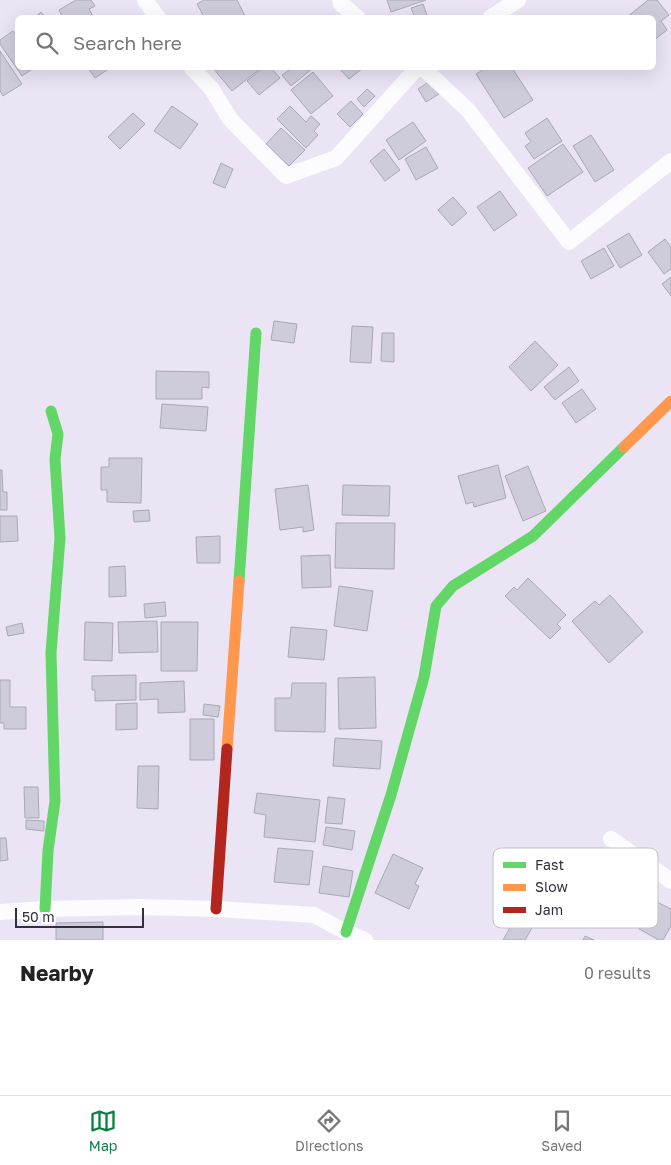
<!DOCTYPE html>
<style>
body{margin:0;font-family:"Golos Text",sans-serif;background:#f2f2f2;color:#222}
.scale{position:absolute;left:15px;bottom:12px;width:129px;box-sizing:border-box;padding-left:5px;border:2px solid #342e3e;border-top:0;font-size:14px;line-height:18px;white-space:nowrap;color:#342e3e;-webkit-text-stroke:4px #fff;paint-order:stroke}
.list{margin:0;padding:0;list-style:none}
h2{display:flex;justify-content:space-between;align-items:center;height:65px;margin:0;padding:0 20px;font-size:21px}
h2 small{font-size:16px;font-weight:400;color:#767676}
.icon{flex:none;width:28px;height:28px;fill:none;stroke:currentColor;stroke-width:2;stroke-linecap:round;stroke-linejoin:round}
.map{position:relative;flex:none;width:671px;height:940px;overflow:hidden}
.search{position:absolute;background:#fff;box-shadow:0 5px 20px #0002;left:15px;right:15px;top:15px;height:55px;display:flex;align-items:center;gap:12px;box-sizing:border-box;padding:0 18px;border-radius:8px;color:#767676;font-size:19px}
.sheet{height:155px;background:#fff}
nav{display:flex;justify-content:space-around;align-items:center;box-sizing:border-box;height:70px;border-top:1px solid #e0e0e0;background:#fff;font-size:14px;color:#767676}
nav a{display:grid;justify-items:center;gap:2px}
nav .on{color:#0b8043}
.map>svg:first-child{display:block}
.building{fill:#ceccdb;stroke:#aaa8b7}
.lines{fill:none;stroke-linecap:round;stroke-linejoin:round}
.street{stroke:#fcfbfe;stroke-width:16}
.fast{stroke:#63d668;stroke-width:11}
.slow{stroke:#ff974d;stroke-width:11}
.jam{stroke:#b3261e;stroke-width:11}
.key{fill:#fff;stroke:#c2c0c5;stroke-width:1}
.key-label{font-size:14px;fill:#342e3e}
</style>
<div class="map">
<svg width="671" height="940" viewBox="0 0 671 940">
<rect width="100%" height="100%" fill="#eae4f5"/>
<path class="building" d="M76,0H91L95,6L89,9L94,18H63L59,10Z
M204,0H237L245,16L243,18H203L204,17L197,4Z
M387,0H426L391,12Z
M648,0H657L669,15L661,21L667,30L654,40V18H626Z
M423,4L428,18H415L411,8Z
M41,12L45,18H34Z
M13,31L16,35L18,33V68H34L22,76L0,44V40Z
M0,51L22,84L3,96L0,91Z
M88,68H110L95,78Z
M213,68H261L232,91Z
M263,68H271L280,78L259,95L247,81Z
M292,68H313L291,86L282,75Z
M339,68H363L349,79Z
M486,68H512L533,100L504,118L476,74Z
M313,72L333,96L311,114L291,90Z
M430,81L439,94L426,102L418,89Z
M367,89L375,96L364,107L357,99Z
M351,101L363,114L350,127L337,114Z
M172,106L198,124L180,149L154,131Z
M290,106L306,122L311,116L320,124L314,131L318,135L306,148L277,119Z
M133,113L145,124L120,149L108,137Z
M547,118L562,141L534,159L525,146L531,142L525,133Z
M413,122L426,141L399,160L386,140Z
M281,128L305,150L289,166L266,144Z
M591,135L614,170L595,182L573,146Z
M563,144L583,172L547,196L528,168Z
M426,147L438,168L416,180L405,159Z
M384,149L400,170L385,181L370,161Z
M221,163L233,169L225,188L213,183Z
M500,191L517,215L494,231L477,207Z
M453,197L467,213L452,226L438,210Z
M629,233L642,255L620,268L607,246Z
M665,239L671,247V269L664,274L648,252Z
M604,248L614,266L591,279L581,261Z
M671,277V296L662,284Z
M274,321L297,324L294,343L271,340Z
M352,326L373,327L371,363L350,362Z
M382,333H394V362L381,361Z
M535,341L558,365L531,391L509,367Z
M569,367L579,381L555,400L544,387Z
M156,371L209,372V388L202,387V399H156Z
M582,389L596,409L576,423L562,403Z
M162,404L208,407L206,431L160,428Z
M109,458H142L141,503L107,502V490H101V467H109Z
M498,465L506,498L474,507L473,502L466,504L458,476Z
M528,466L546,511L523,521L505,476Z
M0,470H2L3,492H7V510H0Z
M308,485L314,530L303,532V527L280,530L275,489Z
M343,485L390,486L389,516L342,515Z
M149,510L150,521L134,522L133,511Z
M0,516H17L18,541L0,542Z
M336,523H395L394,569L335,568Z
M220,536V563H197L196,537Z
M330,555L331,587L302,588L301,556Z
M125,566L126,596L109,597V567Z
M528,578L566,615L557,624L561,628L550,639L505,596L514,587L517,590Z
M339,586L373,591L367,631L334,626Z
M610,595L643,632L609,663L572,621L595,601L599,605Z
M165,602L166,616L145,618L144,604Z
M157,621L158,652L119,653L118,622Z
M85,622L113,623L112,661L84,660Z
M161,622H198L197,671H161Z
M22,623L24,633L8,636L6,627Z
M291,627L327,630L324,660L288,657Z
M136,675V700L95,701V690H92V676Z
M375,677L376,728L339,729L338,678Z
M0,680H10V707H26V729H4V723H0Z
M184,681L185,712L158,713V699L140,700V683Z
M292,683H326L325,732L275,731V698H291Z
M137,703V729L116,730V704Z
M204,704L220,706L218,717L203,715Z
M190,719H214V760H190Z
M335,738L382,741L380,769L333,766Z
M138,766H159L158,809L137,808Z
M24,787H38L39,818H25Z
M257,793L320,800L315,842L264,837L266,815L254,813Z
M328,797L345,799L342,824L325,823Z
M26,820L44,821V831L26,829Z
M326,827L355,831L352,850L323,845Z
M0,838H6L8,860L0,861Z
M278,848L313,851L309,885L274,882Z
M393,854L423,868L415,884L419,886L409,909L375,893Z
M323,866L353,871L349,897L319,893Z
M527,898L544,907L525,940H503Z
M655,901L671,909V926L663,940H659L639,929Z
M103,922V940H56V923Z
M585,936L594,940H583Z"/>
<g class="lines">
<path class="street" d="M145,0L158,18
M340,0L341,4L358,18
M490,18L518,0
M192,68L211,88L230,119L286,176L336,158L417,68
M423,68L468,110L569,242L671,161
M611,839L671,881
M0,912L45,909L139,907L216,909L314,915L346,932L365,940"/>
<path class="fast" d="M239,581L256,333
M45,909L48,851L55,801L51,653L60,538L55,459L58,434L51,411
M346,932L391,795L424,677L436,606L453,586L533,536L624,447"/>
<path class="slow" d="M624,447L671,401
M227,749L239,581"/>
<path class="jam" d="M216,909L227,749"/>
</g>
<rect x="493" y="848" width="165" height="80" rx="8" class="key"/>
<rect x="503" y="862" width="23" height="6" fill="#63d668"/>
<rect x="503" y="884" width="23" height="7" fill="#ff974d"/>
<rect x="503" y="907" width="23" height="6" fill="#b3261e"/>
<g class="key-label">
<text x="535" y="870">Fast</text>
<text x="535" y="892">Slow</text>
<text x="535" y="915">Jam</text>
</g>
</svg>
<div class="scale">50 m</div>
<div class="search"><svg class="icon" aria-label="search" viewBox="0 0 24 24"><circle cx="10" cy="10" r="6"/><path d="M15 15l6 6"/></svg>Search here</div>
</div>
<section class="sheet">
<h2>Nearby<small>0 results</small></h2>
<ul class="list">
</ul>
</section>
<nav>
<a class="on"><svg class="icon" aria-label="map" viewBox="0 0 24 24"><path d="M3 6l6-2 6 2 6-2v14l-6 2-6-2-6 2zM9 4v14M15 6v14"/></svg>Map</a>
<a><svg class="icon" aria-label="directions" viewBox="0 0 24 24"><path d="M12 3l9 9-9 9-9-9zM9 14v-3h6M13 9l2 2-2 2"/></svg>Directions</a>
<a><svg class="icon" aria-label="saved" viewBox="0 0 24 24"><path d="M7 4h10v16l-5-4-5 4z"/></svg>Saved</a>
</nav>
